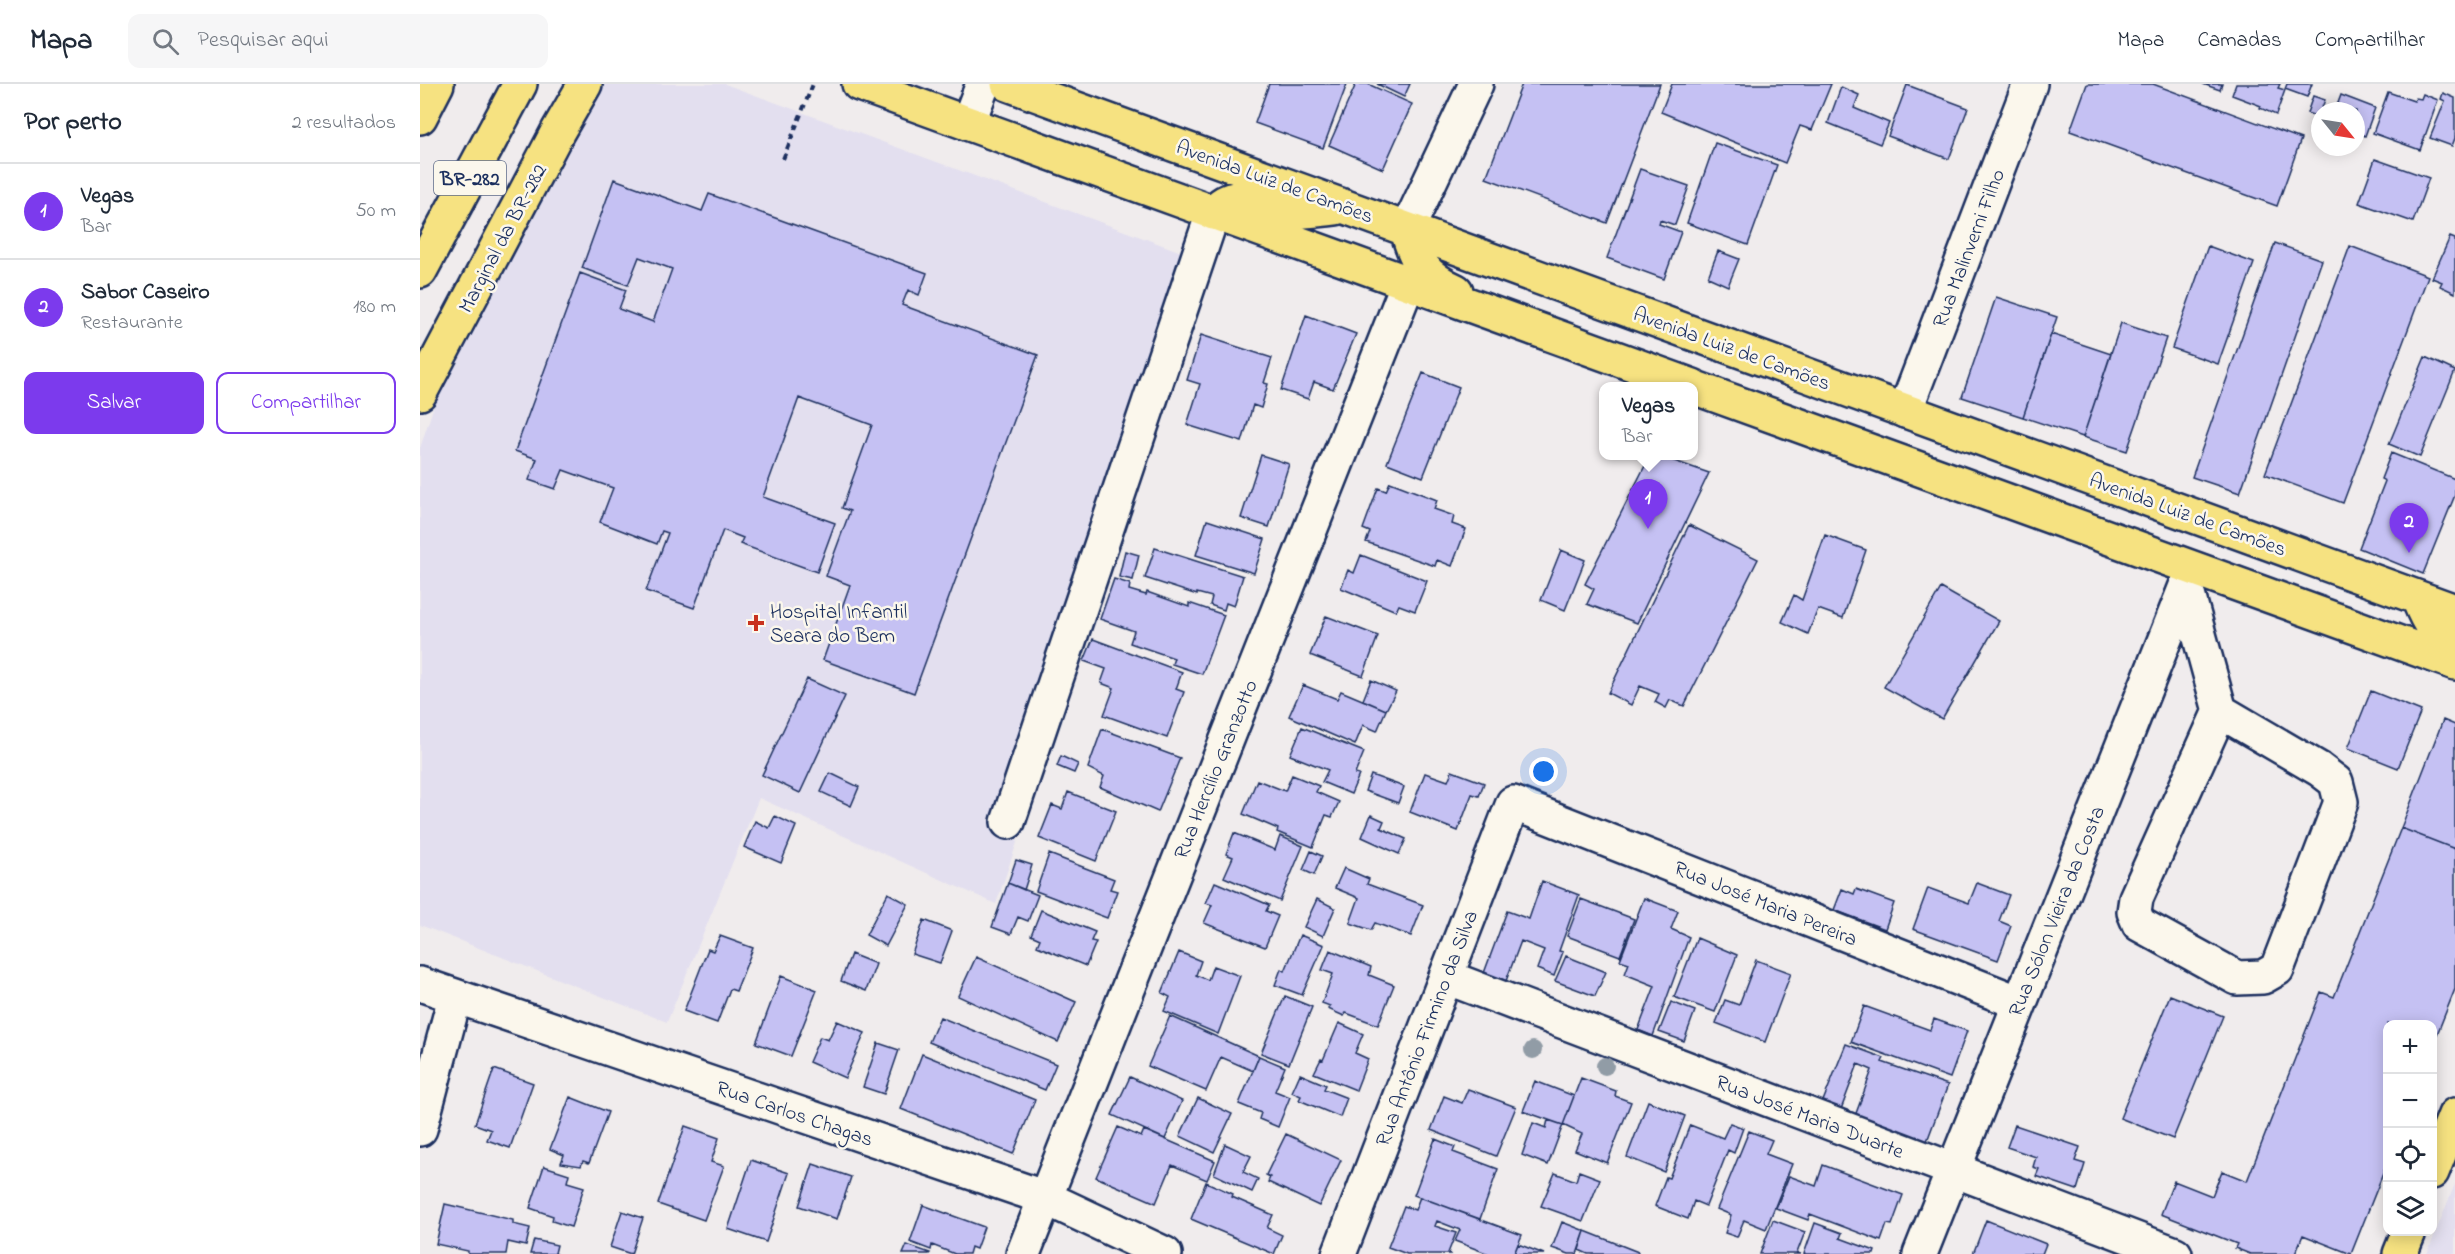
<!DOCTYPE html>
<html lang="pt">
<meta charset="utf-8">
<style>
body{margin:0;font-family:"Indie Flower",sans-serif;background:#f6f6f7;color:#1f2937}
.controls{position:absolute;right:18px;bottom:18px;display:grid;overflow:hidden;border-radius:12px;box-shadow:0 3px 15px #0003}
.controls button{width:54px;height:54px;display:grid;place-items:center;padding:0;border:0;border-bottom:2px solid #e0e1e3;background:#fff;color:#1f2937;font:30px sans-serif}
.compass{position:absolute;left:1891px;top:18px;width:54px;height:54px;border-radius:50%;background:#fff;box-shadow:0 3px 15px #0003;rotate:120deg}
.you{position:absolute;left:1124px;top:688px;width:21px;height:21px;margin:-15px;border:4px solid #fff;border-radius:50%;background:#1a73e8;box-shadow:0 0 0 9px #1a73e833}
.badge{display:grid;place-items:center;width:39px;height:39px;border-radius:50%;background:#7c3aed;color:#fff;font-size:20px;font-weight:700}
.pin{position:absolute;translate:-50% -50px;filter:drop-shadow(0 2px 3px #0008)}
.pin::after{content:'';position:absolute;top:32px;width:21px;height:18px;background:inherit;clip-path:polygon(0 0,100% 0,50% 100%)}
.popup{position:absolute;left:1179px;top:298px;width:99px;height:78px;box-sizing:border-box;display:grid;place-content:center;border-radius:12px;background:#fff;filter:drop-shadow(0 2px 4px #0005);font-size:20px;white-space:nowrap;color:#747a83}
.popup b{font-size:22px;color:#1f2937}
.popup::after{content:'';position:absolute;left:50%;top:100%;margin-left:-12px;border:12px solid transparent;border-top-color:#fff}
.list{margin:0;padding:0;list-style:none}
h2{display:flex;justify-content:space-between;align-items:center;height:78px;margin:0;padding:0 24px;font-size:26px}
h2 small{font-size:20px;font-weight:400;color:#747a83}
.list li{display:grid;grid-template-columns:39px 1fr auto;gap:18px;align-items:center;box-sizing:border-box;height:96px;padding:0 24px;border-top:2px solid #e0e1e3}
.list b{display:block;font-size:22px;white-space:nowrap}
.list p{margin:0;font-size:20px;white-space:nowrap;color:#747a83}
.list em{font-size:20px;font-style:normal;color:#747a83}
.actions{display:flex;gap:12px;padding:18px 24px}
.actions a{flex:1;padding:14px 0;border:2px solid #7c3aed;border-radius:12px;text-align:center;font-size:21px;color:#7c3aed}
.actions .main{background:#7c3aed;color:#fff}
.icon{flex:none;width:33px;height:33px;fill:none;stroke:currentColor;stroke-width:2;stroke-linecap:round;stroke-linejoin:round}
.map{position:relative;flex:none;width:2035px;height:1170px;overflow:hidden}
header{display:flex;align-items:center;gap:36px;box-sizing:border-box;height:84px;padding:0 30px;background:#fff;border-bottom:2px solid #e0e1e3}
header strong{font-size:28px}
nav{display:flex;gap:33px;margin-inline-start:auto;font-size:21px}
.search{width:420px;height:54px;background:#f6f6f7;display:flex;align-items:center;gap:15px;box-sizing:border-box;padding:0 21px;border-radius:12px;color:#747a83;font-size:22px}
main{display:flex}
aside{flex:1;background:#fff}
.map>svg:first-child{display:block}
.built{fill:#e3dfef}
.building{fill:#c5c1f3;stroke:#1b2f5e;stroke-width:1.5}
.lines{fill:none;stroke-linecap:round;stroke-linejoin:round}
.minor-casing{stroke:#1b2f5e;stroke-width:38}
.major-casing{stroke:#1b2f5e;stroke-width:38}
.highway-casing{stroke:#1b2f5e;stroke-width:38}
.path{stroke:#1b2f5e;stroke-width:4;stroke-dasharray:6 4.5;stroke-linecap:butt}
.minor{stroke:#fbf7ec;stroke-width:33}
.major{stroke:#f6e281;stroke-width:33}
.highway{stroke:#f6e281;stroke-width:33}
.tree{fill:#919ca6}
.poi-dot{fill:#c8321e;stroke:#fbf7ec;stroke-width:2}
.labels{text-anchor:middle;stroke-width:5;stroke-linejoin:round;paint-order:stroke}
.shield{fill:#fbf7ec;stroke:#5e6b89;stroke-width:1.5}
.shield-label{font-size:20px;font-weight:bold;fill:#1b2f5e}
.street-label{font-size:21px;fill:#1b2f5e;stroke:#fbf7ec}
.poi-label{font-size:21px;fill:#1b2f5e;stroke:#fbf7ec;text-anchor:start}
</style>
<header>
<strong>Mapa</strong>
<div class="search"><svg class="icon" aria-label="search" viewBox="0 0 24 24"><circle cx="10" cy="10" r="6"/><path d="M15 15l6 6"/></svg>Pesquisar aqui</div>
<nav><a>Mapa</a><a>Camadas</a><a>Compartilhar</a></nav>
</header>
<main>
<aside>
<h2>Por perto<small>2 resultados</small></h2>
<ul class="list">
<li><span class="badge">1</span><div><b>Vegas</b><p>Bar</p></div><em>50 m</em></li>
<li><span class="badge">2</span><div><b>Sabor Caseiro</b><p>Restaurante</p></div><em>180 m</em></li>
</ul>
<div class="actions"><a class="main">Salvar</a><a>Compartilhar</a></div>
</aside>
<div class="map">
<svg width="2035" height="1170" viewBox="0 0 2035 1170">
<rect width="100%" height="100%" fill="#f0eced"/>
<filter id="ink" filterUnits="userSpaceOnUse"><feTurbulence type="fractalNoise" baseFrequency=".0167" numOctaves="2"/><feDisplacementMap in="SourceGraphic" scale="12" xChannelSelector="R" yChannelSelector="G"/><feConvolveMatrix kernelMatrix="1 2 1 2 8 2 1 2 1" color-interpolation-filters="sRGB"/></filter>
<g filter="url(#ink)">
<path class="built" d="M176,0H305L794,180L576,820L339,714L247,938L0,841V364L25,288Z
M2035,1100V1170H2007Z"/>
<path class="building" d="M849,0H927L903,64L835,39Z
M936,0H948L992,20L963,85L909,61Z
M957,0H990L984,13Z
M1102,0H1240L1187,139L1066,94Z
M1252,0H1411L1392,46L1380,42L1365,79L1241,28Z
M1667,0H1733L1881,55L1857,122L1650,47Z
M1783,0H1802L1800,6Z
M1816,0H1860L1858,4L1865,6L1856,31L1840,24L1841,22L1812,11Z
M1867,0H1892L1887,13L1865,5Z
M1487,1L1548,24L1529,75L1468,52Z
M1421,3L1439,11L1434,24L1469,39L1460,60L1408,39Z
M1968,8L1994,17L1996,14L2001,15L2003,10L2018,16L2000,66L1953,49Z
M2023,9L2035,14V54L2032,62L2010,54L2025,17L2021,15Z
M1921,11L1955,24L1945,52L1936,48V27H1915Z
M1893,12L1905,16L1898,33L1887,29Z
M1295,59L1357,81L1328,161L1267,139Z
M1955,75L2009,94L1993,138L1939,119Z
M1220,85L1269,102L1255,141L1240,136L1239,140L1261,148L1244,195L1187,174Z
M194,95L282,127L289,110L507,189L499,211L488,206L482,221L618,271L494,609L403,576L430,501L406,492L430,427L422,424L452,341L379,314L343,413L415,439L397,488L320,460L323,454L303,446L274,524L226,507L248,449L242,447L237,460L180,438L193,404L143,386L135,405L109,396L117,375L95,367L160,189L206,206L199,225L233,238L252,185L219,173L208,201L162,184Z
M2030,153L2035,155V209L2020,202L2022,198L2012,194Z
M1855,159L1902,176L1820,409L1772,393Z
M1788,162L1834,179L1798,280L1752,264Z
M1930,162L2008,192L1923,419L1845,390Z
M1298,167L1319,175L1308,202L1288,193Z
M1576,213L1637,233L1603,333L1542,313Z
M886,231L936,250L913,305L894,298L888,315L861,306Z
M1701,239L1746,254L1707,367L1663,353Z
M1631,250L1691,270L1663,353L1603,333Z
M781,251L852,274L844,299L848,300L841,324L833,321L822,358L767,341L780,300L767,296Z
M2005,273L2035,287L2000,373L1969,360Z
M1003,289L1039,303L1003,393L967,379Z
M1971,369L2035,395V411L2003,490L1939,464L1965,397L1961,395Z
M841,371L869,380L849,443L821,434Z
M1230,372H1240L1289,389L1217,539L1167,520L1174,505L1165,500Z
M970,398L1017,416L1014,425L1034,432L1032,440L1046,445L1032,482L1017,476L1015,482L946,458L950,448L943,445L958,404L966,407Z
M787,436L845,455L834,489L776,471Z
M1269,441L1338,475L1264,622L1250,616L1246,624L1235,618L1239,610L1220,602L1211,621L1188,609Z
M1405,451L1446,466L1423,534L1398,525L1388,550L1362,538L1374,511L1382,516Z
M735,464L823,492L814,522L806,519L804,526L790,521L792,513L777,509V511L725,494Z
M1141,466L1165,476L1145,526L1121,516Z
M705,467L719,471L713,496L699,493Z
M941,471L1007,497L995,527L979,521L976,527L921,504L928,486L934,489Z
M694,495L710,500L709,506L726,511L727,508L769,523V519L804,531L782,590L752,580L754,574L710,559L714,547L680,535Z
M1521,504L1579,537L1522,635L1464,603Z
M906,532L958,552L943,592L890,571Z
M673,555L762,588L756,605L764,608L747,654L684,631L694,604L681,599L686,585L664,577Z
M387,595L425,612L380,709L342,691Z
M951,596L976,607L966,626L943,616Z
M883,601L917,615L921,607L966,626L957,647L943,641L935,661L869,632Z
M1951,607L2001,627L1978,684L1928,664Z
M2023,636L2035,641V765L1981,744Z
M882,643L944,668L935,690L939,691L931,710L902,698L908,686L870,671Z
M682,645L760,674L738,728L680,703L684,692L668,684Z
M641,672L658,680L654,689L637,682Z
M1032,687L1064,699L1059,712L1052,710L1038,747L990,728L1005,689L1028,697Z
M410,689L439,703L431,722L401,708Z
M872,691L899,702L896,708L919,718L912,733L906,731L893,763L857,748L858,745L823,730L837,696L865,707Z
M951,691L984,703L978,719L945,707Z
M648,708L696,727L676,777L619,754L632,721L642,725Z
M951,731L964,737L961,744L986,755L979,770L942,753Z
M355,732L376,742L361,779L324,763L335,737L349,744Z
M1981,744L2035,765V905L2012,963V940H1968V1077L1931,1170L1883,1151L1875,1170H1830L1815,1164L1817,1160L1741,1130L1754,1097L1792,1112L1802,1087L1827,1097L1901,908L1914,913Z
M814,749L855,766L860,752L883,762L860,817L804,793L813,773L806,770Z
M891,767L902,772L894,791L883,786Z
M629,770L694,795L690,805L697,807L687,834L616,807Z
M596,776L612,781L604,806L588,799Z
M924,784L949,795L947,800L1003,821L991,852L955,839L951,846L930,839L939,814L915,804Z
M1122,797L1159,811L1139,867L1143,868L1134,892L1117,885L1124,866L1101,857L1086,897L1064,889L1087,827L1109,835Z
M795,798L849,821L846,827L858,832L845,863L784,839L792,821L786,819Z
M588,799L618,811L608,837L598,833L591,850L572,843Z
M1557,799L1589,811L1579,837L1591,842L1578,876L1493,845L1508,804L1549,819Z
M1422,805L1434,810L1436,805L1474,819L1465,845L1414,826Z
M468,809L488,820L466,862L446,851Z
M1224,814L1258,827L1251,845L1269,853L1233,952L1218,946L1235,902L1205,890L1209,879L1200,876Z
M897,815L915,824L903,852L884,843Z
M1161,815L1214,835L1200,872L1147,852Z
M621,826L675,848L671,857L676,858L666,882L617,862L620,855L611,851Z
M504,836L532,847L520,879L492,870Z
M880,851L904,861L882,911L855,901L861,885L865,887Z
M300,852L333,864L316,907L310,905L297,939L264,927L288,865L293,867Z
M1277,854L1317,871L1295,928L1254,913Z
M910,866L951,883L949,891L974,901L958,941L926,929L924,932L908,925L910,922L902,919L913,890L902,886Z
M759,868L781,877L776,891L788,896L793,882L820,892L798,950L744,927L750,913L742,909Z
M431,870L456,880L446,907L421,897Z
M1146,872L1186,888L1175,912L1135,897Z
M556,873L656,918L638,958L538,912Z
M1336,876L1371,889L1345,958L1296,939L1305,916L1319,921Z
M361,892L397,906L371,972L336,959Z
M1750,911L1803,932L1753,1055L1700,1034Z
M865,912L892,923L869,980L841,969Z
M1251,918L1275,927L1264,957L1239,948Z
M1444,922L1510,946L1514,935L1547,947L1530,994L1431,958Z
M750,932L839,972L833,987L801,973L786,1007L728,982Z
M520,933L636,980L625,1006L509,958Z
M417,937L445,949L425,994L389,978L400,953L408,956Z
M919,939L943,950L935,969L948,975L936,1006L894,989L901,975L903,976Z
M458,959L479,966L464,1010L443,1003Z
M1426,960L1464,974L1462,978L1528,1001L1507,1057L1435,1032L1452,986L1438,980L1420,1028L1401,1022Z
M502,970L615,1016L593,1070L481,1025Z
M839,972L865,983L855,1007L870,1013L858,1043L839,1035L841,1029L819,1020Z
M74,985L113,999L90,1064L67,1056L71,1046L55,1040Z
M880,990L906,1001L904,1005L927,1014L920,1033L879,1016L881,1012L872,1008Z
M710,993L762,1017L745,1055L692,1031Z
M1161,994L1196,1007L1195,1012L1211,1018L1187,1079L1155,1066L1162,1050L1143,1041Z
M1115,997L1154,1012L1143,1041L1103,1027Z
M1048,1005L1096,1023L1076,1072L1011,1046L1024,1012L1042,1019Z
M150,1013L188,1028L169,1079L163,1077L161,1082L141,1079L144,1071L130,1065Z
M778,1014L812,1030L794,1068L760,1052Z
M1228,1017L1265,1032L1244,1088L1207,1073Z
M1128,1036L1143,1041L1128,1081L1102,1071L1113,1039L1126,1044Z
M1310,1039L1323,1044L1314,1069L1308,1066L1286,1122L1274,1117L1268,1135L1235,1122L1246,1093L1249,1094L1270,1041L1303,1054Z
M1595,1041L1660,1063L1655,1077L1665,1080L1657,1106L1616,1092L1619,1085L1613,1083L1616,1073L1587,1063Z
M265,1042L299,1054L291,1078L304,1082L284,1136L238,1120Z
M698,1043L721,1053L724,1046L795,1077L787,1096L752,1081L736,1119L676,1093Z
M1329,1047L1352,1056L1346,1070L1372,1080L1346,1145L1324,1136L1317,1153L1305,1149L1311,1131L1297,1125Z
M866,1050L921,1076L899,1122L848,1098L850,1093L846,1091Z
M1015,1055L1035,1063L1033,1068L1078,1085L1060,1135L994,1111Z
M805,1060L831,1072L823,1088L838,1095L832,1108L794,1090Z
M331,1076L369,1089L346,1158L308,1145Z
M393,1080L431,1093L417,1135L379,1122Z
M1403,1081L1483,1111L1472,1141L1467,1140L1461,1157L1390,1130L1388,1136L1356,1124L1369,1092L1396,1102Z
M124,1082L149,1090L147,1098L164,1103L151,1143L132,1137L133,1132L110,1124Z
M1159,1087L1180,1095L1163,1137L1121,1122L1135,1089L1156,1097Z
M786,1098L813,1110L812,1113L853,1131L847,1144L862,1151L854,1170L771,1135Z
M1000,1113L1102,1151L1094,1170H1069L1035,1157L1040,1146L1017,1137L1015,1142L1036,1149L1028,1169L1031,1170H987L968,1163L984,1122L995,1126Z
M25,1120L93,1136V1140L110,1144L106,1162L88,1158L86,1170H48V1167L16,1160Z
M503,1121L564,1143L556,1165L551,1163L549,1170H535L512,1161L511,1166L490,1158Z
M202,1127L223,1134L211,1170L190,1163Z
M1353,1136L1385,1148L1377,1169L1381,1170H1340Z
M1566,1136L1626,1160L1622,1170H1553Z
M1142,1138L1165,1147L1157,1170H1149L1132,1164Z
M1395,1139L1422,1149L1420,1154L1455,1167L1454,1170H1384Z
M1165,1147L1218,1168L1217,1170H1168L1159,1166Z
M114,1156L137,1161L135,1169L137,1170H110Z
M1098,1160L1124,1170H1094Z
M487,1161L510,1169L509,1170H483Z"/>
<g class="lines">
<defs>
<path id="minor" d="M548,39L563,0
M987,146L1056,0
M1485,327L1610,0
M1766,503L1800,627L1716,814L1714,828L1719,840L1817,894L1843,893L1857,885L1921,718L1916,698L1899,685L1800,627
M588,738L793,129
M1026,893L1755,1170
M0,900L626,1114L745,1170
M0,1045L35,913
M603,1170L988,199
M919,1170L1093,719L1600,919
M1500,1170L1768,497"/>
<path id="major" d="M439,0L1273,302
M588,0L2035,527
M793,129C818,98 839,128 868,128C883,128 900,126 916,124
M987,146C996,178 1004,192 1036,207
M1273,303L2035,579
M0,309L138,47L165,0
M1998,514C2007,536 2011,548 2035,556
M2012,1088L2035,1031
M1980,1170L1989,1148"/>
<path id="highway" d="M0,33L17,0
M0,187L100,0"/>
</defs>
<use href="#minor" class="minor-casing"/>
<use href="#major" class="major-casing"/>
<use href="#highway" class="highway-casing"/>
<path class="path" d="M363,75L393,0"/>
<use href="#minor" class="minor"/>
<use href="#major" class="major"/>
<use href="#highway" class="highway"/>
</g>
<g class="tree">
<circle cx="1113" cy="966" r="9"/>
<circle cx="1185" cy="982" r="9"/>
</g>
</g>
<path class="poi-dot" d="M333 530h6v6h6v6h-6v6h-6v-6h-6v-6h6z"/>
<g class="labels">
<rect class="shield" x="14" y="77" width="72" height="34" rx="4.5"/>
<g class="shield-label">
<text x="50" y="101">BR-282</text>
</g>
<g class="street-label">
<text transform="translate(855 97) rotate(20)" y="7">Avenida Luiz de Camões</text>
<text transform="translate(82 154) rotate(-62)" y="7">Marginal da BR-282</text>
<text transform="translate(1548 164) rotate(-69)" y="7">Rua Malinverni Filho</text>
<text transform="translate(1312 264) rotate(20)" y="7">Avenida Luiz de Camões</text>
<text transform="translate(1768 430) rotate(20)" y="7">Avenida Luiz de Camões</text>
<text transform="translate(795 685) rotate(-68)" y="7">Rua Hercílio Granzotto</text>
<text transform="translate(1346 819) rotate(22)" y="7">Rua José Maria Pereira</text>
<text transform="translate(1636 827) rotate(-68)" y="7">Rua Sólon Vieira da Costa</text>
<text transform="translate(1006 944) rotate(-69)" y="7">Rua Antônio Firmino da Silva</text>
<text transform="translate(375 1029) rotate(19)" y="7">Rua Carlos Chagas</text>
<text transform="translate(1390 1032) rotate(21)" y="7">Rua José Maria Duarte</text>
</g>
<g class="poi-label">
<text x="350" y="534">Hospital Infantil<tspan x="350" dy="24">Seara do Bem</tspan></text>
</g>
</g>
</svg>
<div class="controls">
<button>+</button>
<button>−</button>
<button><svg class="icon" aria-label="locate" viewBox="0 0 24 24"><circle cx="12" cy="12" r="6"/><path d="M12 2v4M12 18v4M2 12h4M18 12h4"/></svg></button>
<button><svg class="icon" aria-label="layers" viewBox="0 0 24 24"><path d="M12 4l9 5-9 5-9-5zM3 14l9 5 9-5"/></svg></button>
</div>
<svg class="compass" viewBox="-18 -18 36 36"><path d="M0-13l5 13h-10z" fill="#e53935"/><path d="M0 13l5-13h-10z" fill="#747a83"/></svg>
<div class="you"></div>
<div class="pin badge" style="left:1228px;top:445px">1</div>
<div class="popup"><b>Vegas</b>Bar</div>
<div class="pin badge" style="left:1989px;top:469px">2</div>
</div>
</main>
